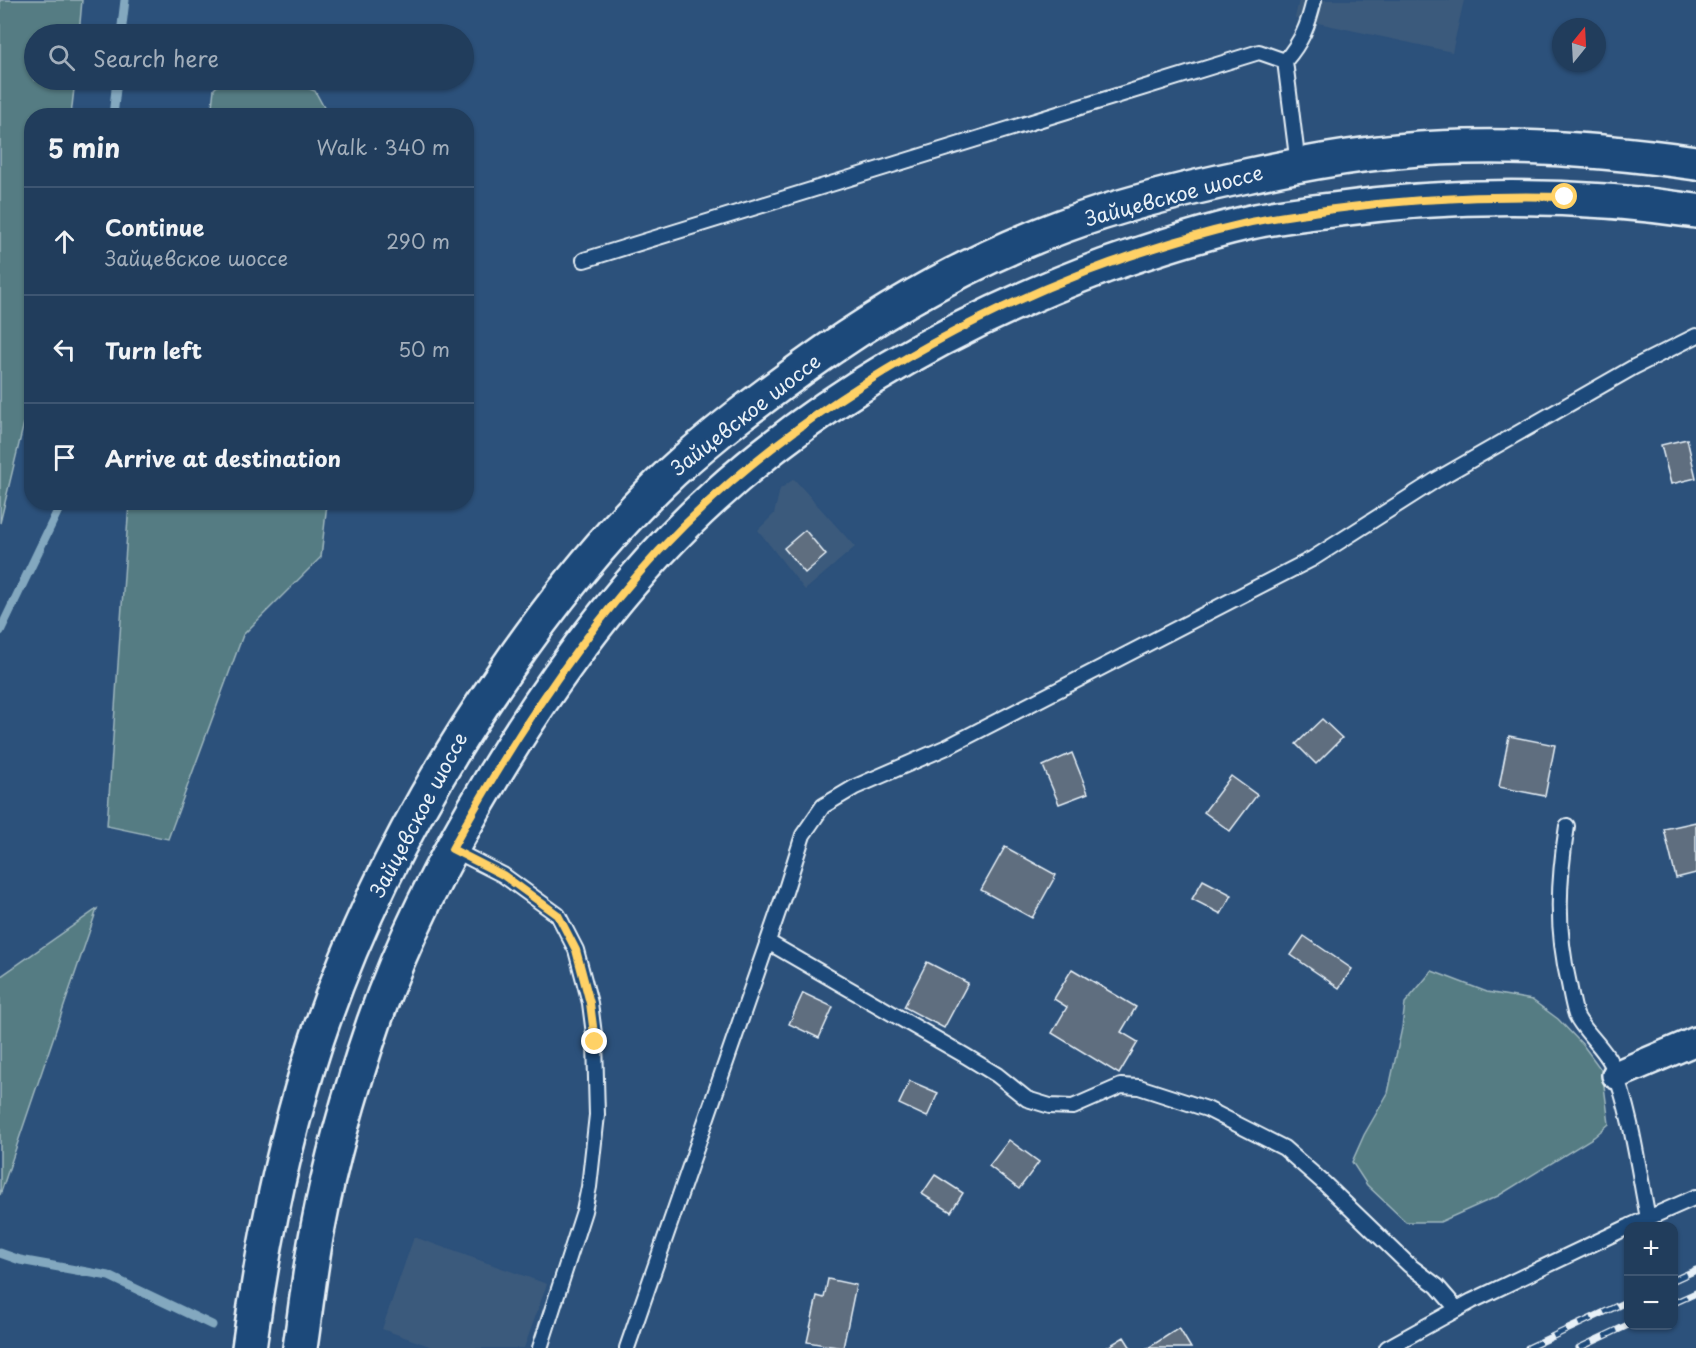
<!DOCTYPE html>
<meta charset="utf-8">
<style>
body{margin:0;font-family:"Playpen Sans",sans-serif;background:#2d4865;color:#f1f3f6}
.controls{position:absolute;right:18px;bottom:18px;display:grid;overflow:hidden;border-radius:12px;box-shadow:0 2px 4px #0004}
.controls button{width:54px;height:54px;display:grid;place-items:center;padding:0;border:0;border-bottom:2px solid #3e5672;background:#213d5c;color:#f1f3f6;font:30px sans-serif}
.compass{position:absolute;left:1552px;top:18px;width:54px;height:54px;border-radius:50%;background:#213d5c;box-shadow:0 2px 4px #0004;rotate:18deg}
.stop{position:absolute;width:18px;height:18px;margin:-14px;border:4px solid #ffd166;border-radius:50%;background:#fff}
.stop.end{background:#ffd166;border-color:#fff;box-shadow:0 2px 6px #0008}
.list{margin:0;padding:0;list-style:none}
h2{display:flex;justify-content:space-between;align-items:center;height:78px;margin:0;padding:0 24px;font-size:26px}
h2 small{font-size:20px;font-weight:400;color:#a2aebb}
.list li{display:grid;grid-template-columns:39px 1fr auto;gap:18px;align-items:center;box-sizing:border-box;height:108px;padding:0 24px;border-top:2px solid #3e5672}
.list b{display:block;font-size:22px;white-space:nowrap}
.list p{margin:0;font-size:20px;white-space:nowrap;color:#a2aebb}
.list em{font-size:20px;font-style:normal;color:#a2aebb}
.icon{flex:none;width:33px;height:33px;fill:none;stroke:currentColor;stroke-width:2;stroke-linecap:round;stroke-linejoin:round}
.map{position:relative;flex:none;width:1696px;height:1348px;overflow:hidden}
.search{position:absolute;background:#213d5c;box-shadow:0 2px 4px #0004;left:24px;top:24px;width:450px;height:66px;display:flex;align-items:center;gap:15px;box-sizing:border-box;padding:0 21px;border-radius:33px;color:#a2aebb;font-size:22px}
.panel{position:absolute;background:#213d5c;box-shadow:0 2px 4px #0004;left:24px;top:108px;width:450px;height:402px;border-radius:24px}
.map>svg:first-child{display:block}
.built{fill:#3b5a7c}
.green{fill:#547c83;stroke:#9eb6be;stroke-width:1.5}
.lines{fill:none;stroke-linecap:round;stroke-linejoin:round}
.stream{stroke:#83a8bf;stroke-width:9}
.building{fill:#5f6e7f;stroke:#e8f1f8;stroke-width:1.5}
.service-casing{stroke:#e8f1f8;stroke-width:18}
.minor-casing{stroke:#e8f1f8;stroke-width:32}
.secondary-casing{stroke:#e8f1f8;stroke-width:38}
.service{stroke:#1f4a7a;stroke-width:14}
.minor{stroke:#1f4a7a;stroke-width:27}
.secondary{stroke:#1f4a7a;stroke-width:33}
.rail-casing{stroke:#e8f1f8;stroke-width:7}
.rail{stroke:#1f4a7a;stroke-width:4.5;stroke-dasharray:14;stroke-linecap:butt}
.route{stroke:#ffd166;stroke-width:8}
.labels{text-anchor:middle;stroke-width:4.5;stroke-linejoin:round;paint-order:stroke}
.street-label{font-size:20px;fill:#e8f1f8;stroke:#1f4a7a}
</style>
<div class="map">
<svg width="1696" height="1348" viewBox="0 0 1696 1348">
<rect width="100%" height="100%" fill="#2c517b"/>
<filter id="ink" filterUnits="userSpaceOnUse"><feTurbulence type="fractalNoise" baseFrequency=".0167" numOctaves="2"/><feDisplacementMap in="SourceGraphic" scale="12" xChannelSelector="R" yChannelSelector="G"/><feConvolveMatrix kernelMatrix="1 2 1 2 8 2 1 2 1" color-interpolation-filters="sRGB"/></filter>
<g filter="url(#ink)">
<path class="built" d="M1299,0H1464L1452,52L1295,18Z
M794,479L855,547L805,590L758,530L774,514L780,489Z
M414,1237L547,1284L524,1348H435L382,1329Z"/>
<path class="green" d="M0,0H82L79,34H34V80H75L71,115L32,116L31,394L0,523Z
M223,80H288L315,91L328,115H211L214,89Z
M129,503H327L321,557L243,635L168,839L107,826Z
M97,909L0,1195V977Z
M1432,971L1487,992L1532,1000L1558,1019L1583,1045L1602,1071L1609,1124L1594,1137L1498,1196L1440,1222H1406L1367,1185L1352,1162L1364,1135L1388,1093L1402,1028L1405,1003Z"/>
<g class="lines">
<path class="stream" d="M121,34L125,0
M113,116L117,80
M0,631L62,502
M0,1253L20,1260L109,1276L212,1325"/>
</g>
<path class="building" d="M1687,439L1696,478L1671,484L1661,445Z
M805,530L826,555L805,573L784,548Z
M1322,719L1342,738L1316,764L1296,744Z
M1509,736L1555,745L1545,796L1499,787Z
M1072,753L1088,793L1059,804L1043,766Z
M1231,776L1257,795L1230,831L1204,812Z
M1696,822V873L1676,878L1664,829Z
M1005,847L1056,875L1032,918L981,890Z
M1203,880L1232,895L1221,914L1192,899Z
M1304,936L1352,969L1339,988L1291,955Z
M927,962L968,983L944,1028L904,1007Z
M1072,969L1136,1007L1121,1032L1138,1042L1119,1074L1052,1033L1067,1007L1054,999Z
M803,993L833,1007L819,1038L789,1024Z
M910,1081L938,1093L927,1117L899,1104Z
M1009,1140L1039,1162L1019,1189L989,1166Z
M935,1175L963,1193L951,1212L922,1194Z
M828,1279L856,1285L843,1348L807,1342L817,1296L824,1298Z
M1179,1328L1191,1348H1148Z
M1124,1337L1131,1348H1106Z"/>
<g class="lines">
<defs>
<path id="service" d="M1285,61C1302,41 1308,26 1314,0
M584,260L1259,52L1285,61L1298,165
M1567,826C1558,882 1556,929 1569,984C1571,994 1573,1006 1576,1015C1583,1031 1606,1049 1613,1067C1632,1115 1638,1168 1648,1218
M452,849L503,875L558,915L576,950L590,1003L595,1042L597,1115L589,1187L584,1211L540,1348
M768,942L964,1055L997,1075L1027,1099L1050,1106L1073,1107L1121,1086L1139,1087L1207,1109L1284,1148L1325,1184L1409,1265L1437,1286L1457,1309
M1630,1226L1696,1197
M627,1348L786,889L803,835L823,806L855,787L947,747L1312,559L1436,480L1634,367L1696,336
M1387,1348L1472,1301L1628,1227"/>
<path id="minor" d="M1616,1075L1696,1041"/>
<path id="secondary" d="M249,1348C263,1243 284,1140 317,1039C361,908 425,787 503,674C553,601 607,533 672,472C713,434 759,400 804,367C883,310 971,260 1063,226C1122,204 1184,189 1246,176C1318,160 1391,148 1465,147C1543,145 1619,152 1696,163
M300,1348C306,1308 310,1267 318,1227C331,1158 351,1089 374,1022C404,936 447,853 494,775C555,674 626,577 714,497C827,394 963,319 1105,266C1153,249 1202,233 1251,222C1278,216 1305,213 1332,210C1454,193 1574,193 1696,211"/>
</defs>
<use href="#service" class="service-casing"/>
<use href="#minor" class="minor-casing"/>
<use href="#secondary" class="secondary-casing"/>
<use href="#service" class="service"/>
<use href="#minor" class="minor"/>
<use href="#secondary" class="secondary"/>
<defs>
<path id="rail" d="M1674,1280L1696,1270
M1674,1303L1696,1293
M1528,1348L1628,1301
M1579,1348L1628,1325"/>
</defs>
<use href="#rail" class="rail-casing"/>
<use href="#rail" class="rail"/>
</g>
</g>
<g class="lines" filter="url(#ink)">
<path class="route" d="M595,1042L590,1003L576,950L558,915L503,875L452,849C510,743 577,640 659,551C810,390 1036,270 1251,222C1276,217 1301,214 1326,210C1406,199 1485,195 1565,197"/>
</g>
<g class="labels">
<g class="street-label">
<text transform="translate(1174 196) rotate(-15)" y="7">Зайцевское шоссе</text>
<text transform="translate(746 415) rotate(-38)" y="7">Зайцевское шоссе</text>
<text transform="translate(419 815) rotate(-62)" y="7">Зайцевское шоссе</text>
</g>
</g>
</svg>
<div class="controls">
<button>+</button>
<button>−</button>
</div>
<svg class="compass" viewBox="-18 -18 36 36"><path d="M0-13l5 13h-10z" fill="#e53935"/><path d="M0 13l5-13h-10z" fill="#a2aebb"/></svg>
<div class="stop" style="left:1565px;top:197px"></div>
<div class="stop end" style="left:595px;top:1042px"></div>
<div class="search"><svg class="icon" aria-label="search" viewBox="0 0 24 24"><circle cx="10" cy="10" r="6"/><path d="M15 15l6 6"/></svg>Search here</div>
<section class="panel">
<h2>5 min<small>Walk · 340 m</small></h2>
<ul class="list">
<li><svg class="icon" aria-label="ahead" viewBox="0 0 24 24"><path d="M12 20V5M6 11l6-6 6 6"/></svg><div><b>Continue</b><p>Зайцевское шоссе</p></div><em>290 m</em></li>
<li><svg class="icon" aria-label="left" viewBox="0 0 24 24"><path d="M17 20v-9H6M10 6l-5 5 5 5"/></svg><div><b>Turn left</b></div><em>50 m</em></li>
<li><svg class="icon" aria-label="arrive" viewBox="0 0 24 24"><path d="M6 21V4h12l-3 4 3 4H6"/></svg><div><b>Arrive at destination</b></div></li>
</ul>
</section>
</div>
